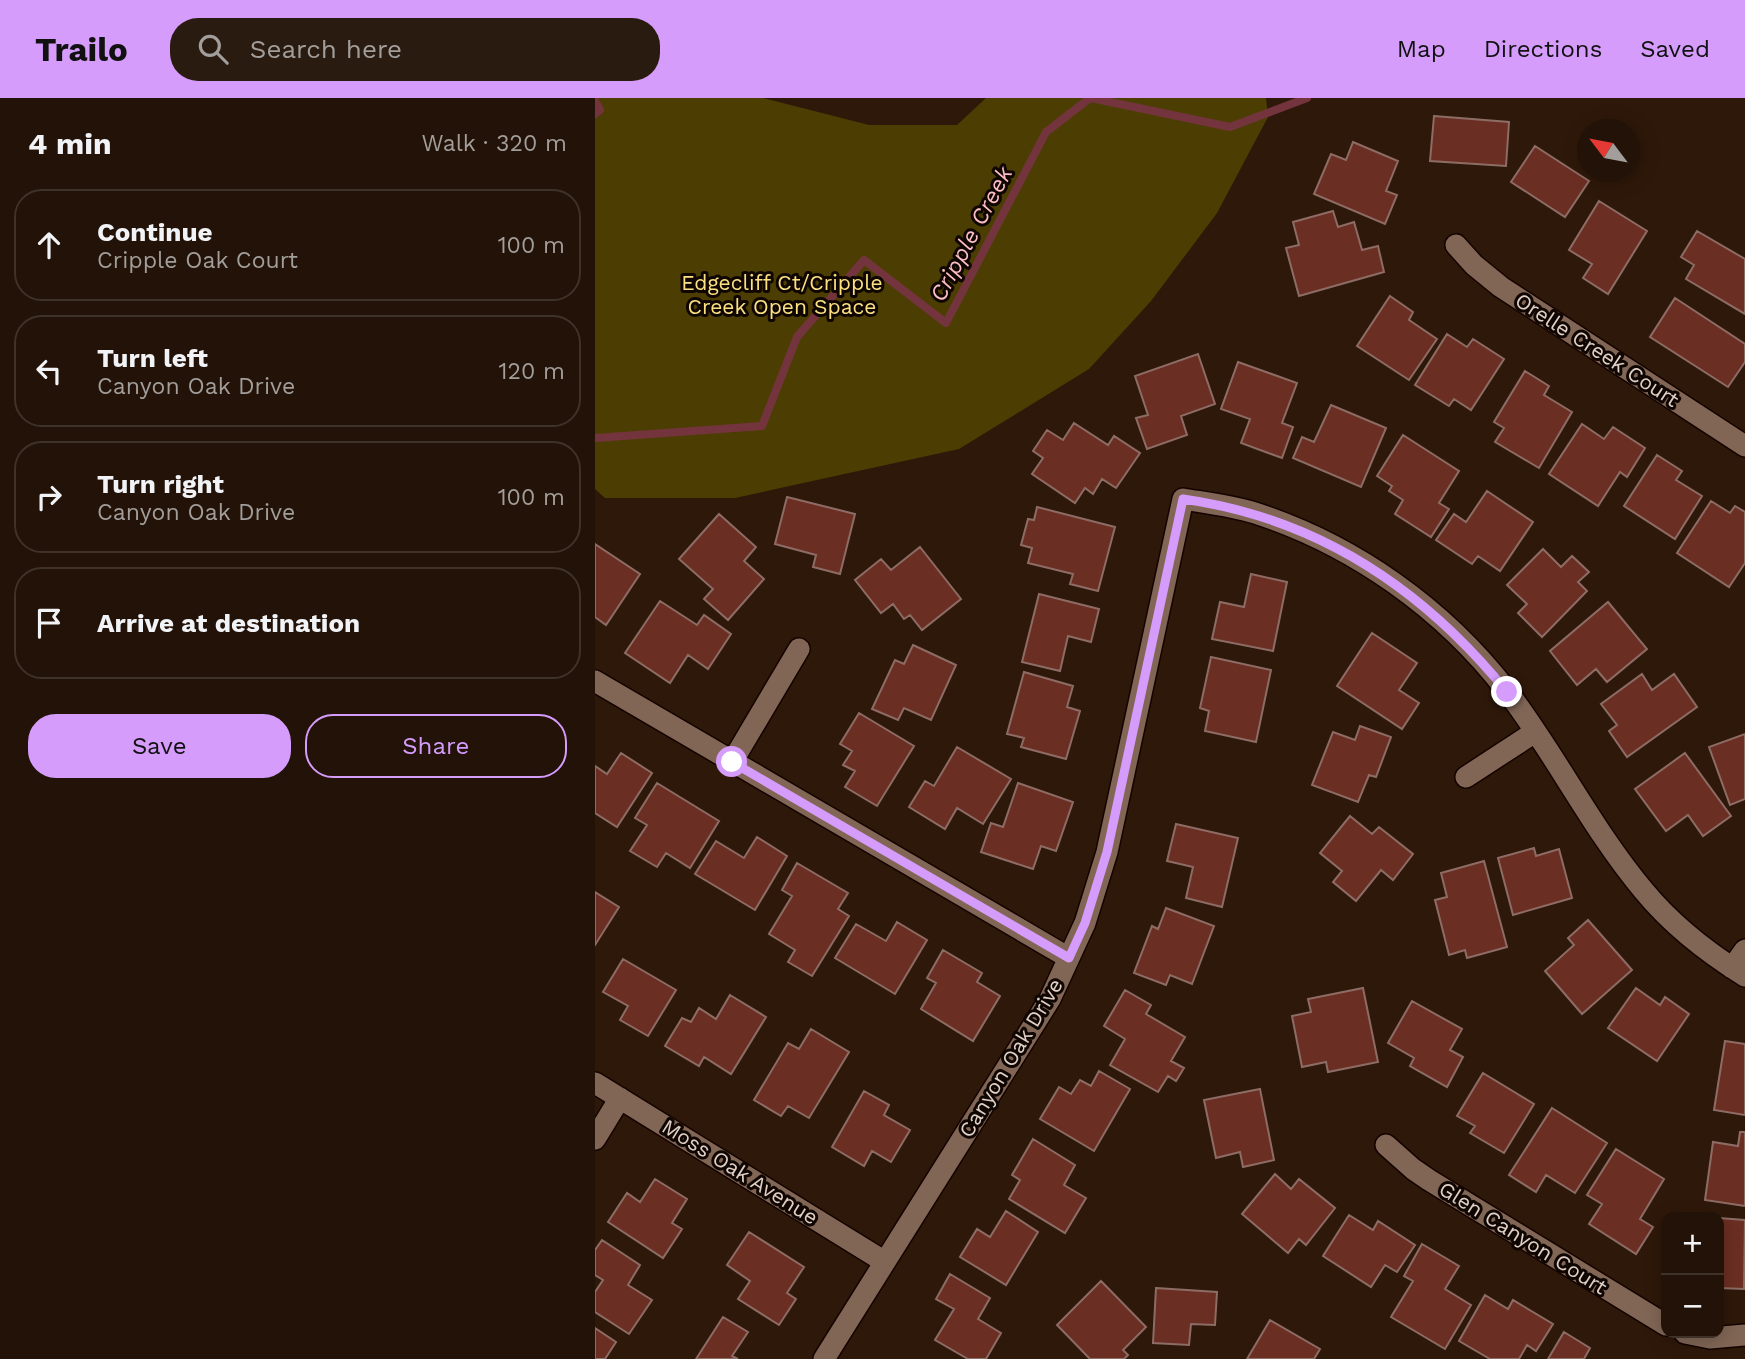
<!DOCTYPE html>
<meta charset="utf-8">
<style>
body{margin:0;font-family:"Work Sans",sans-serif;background:#2a1b11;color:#f1f3f6}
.controls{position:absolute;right:21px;bottom:21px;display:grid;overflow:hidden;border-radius:14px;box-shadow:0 4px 18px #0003}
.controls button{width:63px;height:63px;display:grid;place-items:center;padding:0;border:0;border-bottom:2px solid #3f3228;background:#221207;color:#f1f3f6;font:35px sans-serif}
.compass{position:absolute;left:982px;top:21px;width:63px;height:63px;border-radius:50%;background:#221207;box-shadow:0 4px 18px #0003;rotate:302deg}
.stop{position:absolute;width:21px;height:21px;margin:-16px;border:5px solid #d59cfb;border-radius:50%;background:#fff}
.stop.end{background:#d59cfb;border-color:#fff;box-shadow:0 2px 7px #0008}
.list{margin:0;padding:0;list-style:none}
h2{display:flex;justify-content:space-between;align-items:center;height:91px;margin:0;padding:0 28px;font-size:30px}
h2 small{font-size:23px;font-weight:400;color:#a29e9b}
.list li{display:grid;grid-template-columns:46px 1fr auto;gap:21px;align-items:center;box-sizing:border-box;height:112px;margin:0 14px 14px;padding:0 14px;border:2px solid #3f3228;border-radius:28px}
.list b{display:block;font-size:26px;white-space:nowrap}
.list p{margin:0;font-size:23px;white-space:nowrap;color:#a29e9b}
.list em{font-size:23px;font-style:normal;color:#a29e9b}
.actions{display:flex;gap:14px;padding:21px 28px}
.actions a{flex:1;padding:16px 0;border:2px solid #d59cfb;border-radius:28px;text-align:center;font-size:24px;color:#d59cfb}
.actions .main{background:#d59cfb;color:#111}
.icon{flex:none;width:38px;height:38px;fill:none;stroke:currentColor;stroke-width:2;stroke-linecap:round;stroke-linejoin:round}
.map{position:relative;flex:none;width:1150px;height:1261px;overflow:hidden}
header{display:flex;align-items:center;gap:42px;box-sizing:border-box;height:98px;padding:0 35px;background:#d59cfb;color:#111}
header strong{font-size:33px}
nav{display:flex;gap:38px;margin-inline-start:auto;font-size:24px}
.search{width:490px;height:63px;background:#2a1b11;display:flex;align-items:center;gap:18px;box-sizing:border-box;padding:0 24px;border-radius:28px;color:#a29e9b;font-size:26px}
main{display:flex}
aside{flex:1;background:#221207}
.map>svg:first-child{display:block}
.green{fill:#4c3e02}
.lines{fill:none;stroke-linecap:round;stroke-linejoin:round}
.stream{stroke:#74343e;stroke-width:8}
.building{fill:#6b2e22;stroke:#8d6c65;stroke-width:2}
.street-casing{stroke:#150300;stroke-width:24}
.street{stroke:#816656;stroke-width:21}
.route{stroke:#d59cfb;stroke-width:9}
.labels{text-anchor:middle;stroke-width:6;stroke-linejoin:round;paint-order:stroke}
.park-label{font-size:21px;fill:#fce181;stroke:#0f0602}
.street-label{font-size:21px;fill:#e0d0c7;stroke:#0f0602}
.water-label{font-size:23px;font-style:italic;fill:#fcbec4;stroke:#0f0602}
</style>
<header>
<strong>Trailo</strong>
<div class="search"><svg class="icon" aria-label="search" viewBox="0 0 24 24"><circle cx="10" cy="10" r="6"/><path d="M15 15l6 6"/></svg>Search here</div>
<nav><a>Map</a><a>Directions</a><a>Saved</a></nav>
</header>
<main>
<aside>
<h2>4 min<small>Walk · 320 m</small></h2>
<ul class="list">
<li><svg class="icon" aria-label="ahead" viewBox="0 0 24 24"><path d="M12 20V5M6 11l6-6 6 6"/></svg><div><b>Continue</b><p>Cripple Oak Court</p></div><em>100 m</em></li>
<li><svg class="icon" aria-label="left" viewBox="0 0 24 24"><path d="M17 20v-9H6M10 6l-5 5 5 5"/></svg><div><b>Turn left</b><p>Canyon Oak Drive</p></div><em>120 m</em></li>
<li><svg class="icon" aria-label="right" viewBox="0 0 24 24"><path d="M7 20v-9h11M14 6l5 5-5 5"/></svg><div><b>Turn right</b><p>Canyon Oak Drive</p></div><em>100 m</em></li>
<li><svg class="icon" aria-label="arrive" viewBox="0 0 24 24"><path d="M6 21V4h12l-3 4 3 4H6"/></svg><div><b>Arrive at destination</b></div></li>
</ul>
<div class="actions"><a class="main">Save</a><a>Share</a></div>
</aside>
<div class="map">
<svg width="1150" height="1261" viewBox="0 0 1150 1261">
<rect width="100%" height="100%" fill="#2e1809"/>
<path class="green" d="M0,0H168L274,27H362L391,0H671L673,19L622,115L556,203L494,271L364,351L140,400H10L0,391Z"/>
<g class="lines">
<path class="stream" d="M496,0L635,29L712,0
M0,3L5,12L0,16
M0,340L167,328L202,239L269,162L351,225L451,34L495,0"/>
</g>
<path class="building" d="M839,18L914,24L911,68L835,63Z
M758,44L803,63L791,93L802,97L790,126L719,96L736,56L751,62Z
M940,48L994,83L970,119L916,84Z
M1004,103L1052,133L1013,196L988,180L997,166L974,152Z
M738,113L743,129L759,124L767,152L783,148L789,174L704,198L691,150L704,147L698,124Z
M1102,133L1150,161V216L1091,181L1099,167L1086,159Z
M795,198L818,214L814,222L842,241L814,282L762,248Z
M1080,200L1150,246V264L1133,289L1055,239Z
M852,236L872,249L878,241L909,261L876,312L859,301L854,308L820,287Z
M603,256L620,306L586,318L592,337L552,351L541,320L553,317L540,278Z
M643,264L702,285L687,325L698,329L687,360L646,345L655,321L626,311Z
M930,273L954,288L949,297L977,314L944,370L900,344L909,330L899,324Z
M736,307L791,330L766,389L698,360L707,339L719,344Z
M479,325L513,347L519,338L545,355L521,390L507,381L498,396L490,390L480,405L437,376L448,360L438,353L452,332L468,342Z
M987,326L1009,341L1018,329L1050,350L1032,379L1025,374L1003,408L954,376Z
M808,337L864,373L844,405L854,411L836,439L800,416L808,402L794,393L797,388L782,378Z
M1062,357L1087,373L1081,382L1107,398L1080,441L1029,408Z
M892,393L938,424L905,473L883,458L877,466L841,442L859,416L871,424Z
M192,399L260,416L245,476L218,469L221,457L180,446Z
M1116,403L1135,415L1140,408L1150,414V465L1134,489L1082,455Z
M442,409L520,429L503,493L475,486L478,476L433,465L437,450L426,447L433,421L439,422Z
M124,416L161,449L149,463L169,481L133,522L109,501L118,491L84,461Z
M0,446L45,476L11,527L0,519Z
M325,449L366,501L327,532L315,517L309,521L298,506L286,515L260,482L286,461L296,472Z
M948,451L966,469L977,458L994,474L983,484L992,493L947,539L923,515L932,506L912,487Z
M656,476L692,484L678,553L617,541L625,504L649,509Z
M444,496L504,511L496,544L473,538L465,573L427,564Z
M65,503L102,527L109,517L136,536L113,571L93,557L75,585L30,555Z
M1013,504L1052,551L1012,584L1001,571L982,587L955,553Z
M777,535L822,565L804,592L824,605L807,631L742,588Z
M318,547L361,567L336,622L309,610L303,622L277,611L300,562L309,566Z
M616,559L676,572L661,644L610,633L614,613L605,610Z
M429,574L478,588L472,609L485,613L471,661L426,649L429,640L412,636Z
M1047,576L1057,592L1079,576L1102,609L1032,659L1014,633L1022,627L1006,606Z
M264,615L319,648L282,708L250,689L260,673L248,667L257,653L245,646Z
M765,628L796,639L781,679L774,677L763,704L717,687L738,634L760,642Z
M1150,636V701L1135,707L1114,649Z
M362,649L416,681L388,726L362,710L350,731L314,709L330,683L339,688Z
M26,655L57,675L22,729L0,715V668L12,676Z
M1090,655L1136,718L1108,738L1093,717L1071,733L1040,691Z
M62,685L124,723L95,770L71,755L62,769L35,753L52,727L40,720Z
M423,685L478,704L461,753L446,748L438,771L386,754L396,725L408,729Z
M755,718L777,736L784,729L818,756L798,782L786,772L761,803L738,784L747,773L725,755Z
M581,726L643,740L627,809L591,800L598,769L572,763Z
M162,739L192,758L160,812L100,776L121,743L149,760Z
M939,750L941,758L964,751L977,800L918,817L903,760Z
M889,763L912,849L872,860L870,852L854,857L840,802L852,799L846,775Z
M202,765L253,795L243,811L254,818L217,878L193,864L200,852L174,836L197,798L187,792Z
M0,794L24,809L0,847Z
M571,810L619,828L597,886L575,877L571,887L539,875L557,828L563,831Z
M993,822L1037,872L987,916L950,873L979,847L973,840Z
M302,824L332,842L300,896L240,860L261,826L291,843Z
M348,852L387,875L382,884L405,898L378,943L326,911L341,885L332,880Z
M28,861L81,892L53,938L25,922L33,908L8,894Z
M768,890L783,964L733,974L731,964L707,969L697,918L716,914L713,901Z
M1041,890L1065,907L1070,899L1094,916L1062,963L1013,930Z
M530,892L556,907L551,916L590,939L576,963L589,970L581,983L573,978L563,994L515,967L530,941L509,928Z
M135,897L171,919L136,976L109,959L104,968L70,948L87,920L96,924L104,910L121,921Z
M817,903L867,931L855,952L868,959L852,989L815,968L819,960L793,945Z
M216,931L254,954L214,1020L193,1008L186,1018L159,1002L193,945L204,951Z
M1130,943L1150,946V1017L1119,1012Z
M504,973L535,991L499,1053L445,1021L464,989L476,996L485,982L496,988Z
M888,975L939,1006L909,1055L875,1035L880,1028L862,1018Z
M665,991L679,1062L648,1069L645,1054L621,1060L609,1002Z
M269,993L294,1007L289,1017L315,1032L296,1064L277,1053L269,1068L237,1049Z
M957,1010L1012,1045L980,1095L951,1077L941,1094L914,1077Z
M1145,1034H1150V1108L1110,1102L1118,1044L1143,1048Z
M438,1041L480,1067L469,1087L491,1100L470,1135L414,1101L425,1082L417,1077Z
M1021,1051L1069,1081L1045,1121L1058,1129L1041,1156L994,1126L1007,1106L992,1097Z
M680,1076L696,1091L704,1081L740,1110L711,1147L704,1141L693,1155L647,1116Z
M60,1081L92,1101L77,1125L87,1131L68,1160L13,1124L32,1095L45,1104Z
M411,1113L443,1134L411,1187L365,1159L382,1131L395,1139Z
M754,1117L778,1132L783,1123L820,1147L802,1174L790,1167L776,1189L728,1158Z
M1124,1120L1150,1122L1149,1191L1124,1190Z
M154,1134L209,1169L192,1195L201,1201L184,1227L143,1201L155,1183L132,1167Z
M7,1142L45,1167L33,1187L57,1202L34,1236L0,1214V1194L8,1182L0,1177V1152Z
M827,1146L864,1168L850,1191L876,1207L850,1251L796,1219L818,1183L809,1178Z
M355,1176L395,1200L383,1221L406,1235L391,1261H373L340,1242L359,1211L341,1201Z
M506,1183L551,1229L528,1252L533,1257L529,1261H495L462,1227Z
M561,1190L622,1194L620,1227L596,1226L594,1247L558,1245Z
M890,1197L913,1211L918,1202L958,1226L941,1253L932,1247L924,1261H895L864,1243Z
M128,1219L153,1234L137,1258L143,1261H101Z
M675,1222L725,1251L719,1261H652Z
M0,1230L21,1244L10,1261H0Z
M969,1234L995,1250L989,1261H953Z"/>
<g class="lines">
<defs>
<path id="street" d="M861,147L879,167L906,189L1150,348
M0,583L474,860
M137,664L204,551
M871,679L940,634
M1137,870L1150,852
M0,985L290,1164
M0,1041L25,1000
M791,1047L818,1071L834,1082L1071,1227
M1090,1235L1115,1240L1150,1237
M229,1261L455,901L490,825L512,754L588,401C612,405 637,408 660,415C759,447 849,511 912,593C961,657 997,731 1049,793C1077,827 1113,855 1150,878"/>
</defs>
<use href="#street" class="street-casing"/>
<use href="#street" class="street"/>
</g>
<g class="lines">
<path class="route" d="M137,664L474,860L490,825L512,754L588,401C722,420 828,490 912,594"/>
</g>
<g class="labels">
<g class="park-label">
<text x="187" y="192">Edgecliff Ct/Cripple<tspan x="187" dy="24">Creek Open Space</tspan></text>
</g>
<g class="street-label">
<text transform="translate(1002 252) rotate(33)" y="7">Orelle Creek Court</text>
<text transform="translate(416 960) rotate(-59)" y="7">Canyon Oak Drive</text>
<text transform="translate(145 1074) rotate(32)" y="7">Moss Oak Avenue</text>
<text transform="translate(928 1140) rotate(32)" y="7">Glen Canyon Court</text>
</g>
<g class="water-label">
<text transform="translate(376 136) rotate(-62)" y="8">Cripple Creek</text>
</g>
</g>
</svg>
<div class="controls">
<button>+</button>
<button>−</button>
</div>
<svg class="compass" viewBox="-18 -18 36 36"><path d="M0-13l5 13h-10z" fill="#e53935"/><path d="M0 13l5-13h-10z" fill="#a29e9b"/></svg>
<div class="stop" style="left:137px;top:664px"></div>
<div class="stop end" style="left:912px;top:594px"></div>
</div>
</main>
